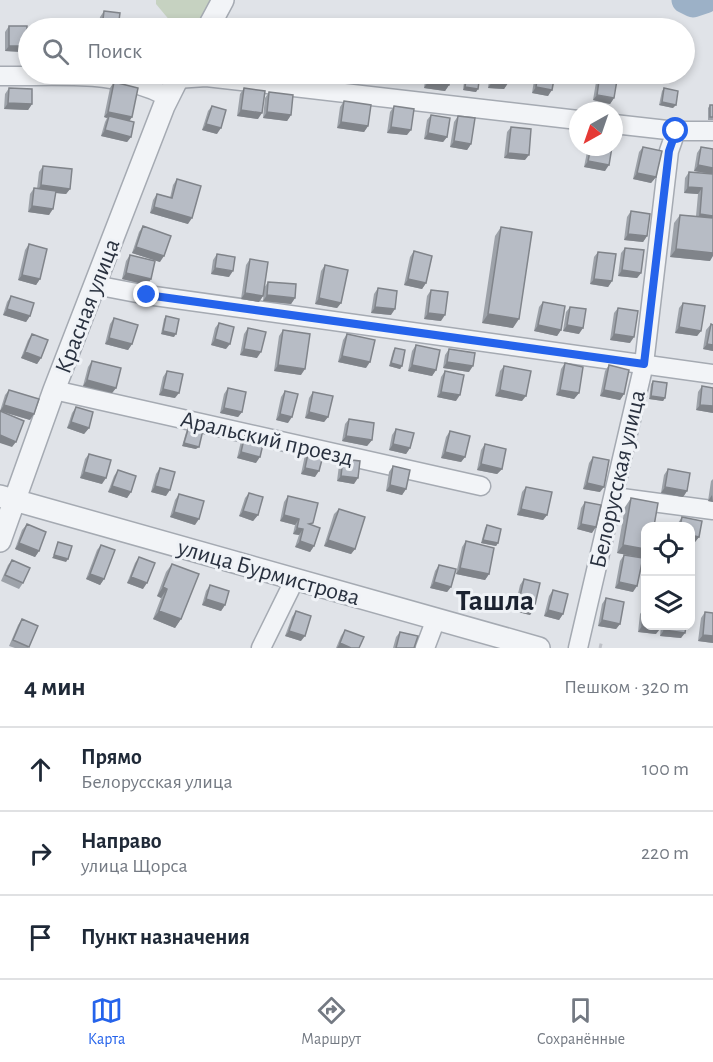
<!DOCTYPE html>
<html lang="ru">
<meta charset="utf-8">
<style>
body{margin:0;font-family:"Alegreya Sans",sans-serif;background:#f6f6f7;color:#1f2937}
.controls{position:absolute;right:18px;bottom:18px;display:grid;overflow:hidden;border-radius:12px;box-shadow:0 3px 9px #0003}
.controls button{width:54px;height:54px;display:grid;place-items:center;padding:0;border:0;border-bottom:2px solid #e0e1e3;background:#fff;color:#1f2937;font:30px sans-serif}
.compass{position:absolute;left:569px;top:102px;width:54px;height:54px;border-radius:50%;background:#fff;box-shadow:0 3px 9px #0003;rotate:220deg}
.stop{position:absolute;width:18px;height:18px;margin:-14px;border:4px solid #2563eb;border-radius:50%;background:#fff}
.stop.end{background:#2563eb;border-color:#fff;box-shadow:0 2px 6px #0008}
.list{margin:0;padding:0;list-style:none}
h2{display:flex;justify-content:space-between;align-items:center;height:78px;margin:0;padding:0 24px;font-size:26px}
h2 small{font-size:20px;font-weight:400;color:#747a83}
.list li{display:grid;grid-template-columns:39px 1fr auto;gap:18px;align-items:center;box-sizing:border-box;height:84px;padding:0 24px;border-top:2px solid #e0e1e3}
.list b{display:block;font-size:22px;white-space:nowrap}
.list p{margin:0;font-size:20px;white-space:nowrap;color:#747a83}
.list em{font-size:20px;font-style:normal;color:#747a83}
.icon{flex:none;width:33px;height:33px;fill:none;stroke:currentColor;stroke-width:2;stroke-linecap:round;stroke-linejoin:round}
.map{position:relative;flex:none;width:713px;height:648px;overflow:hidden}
.search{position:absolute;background:#fff;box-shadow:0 3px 9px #0003;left:18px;right:18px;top:18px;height:66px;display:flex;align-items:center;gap:15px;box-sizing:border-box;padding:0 21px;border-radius:33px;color:#747a83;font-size:22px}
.sheet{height:330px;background:#fff}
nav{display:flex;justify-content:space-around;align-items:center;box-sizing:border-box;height:84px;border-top:2px solid #e0e1e3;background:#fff;font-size:16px;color:#747a83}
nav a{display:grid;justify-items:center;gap:3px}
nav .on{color:#2563eb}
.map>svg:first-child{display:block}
.green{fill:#c6d2c1}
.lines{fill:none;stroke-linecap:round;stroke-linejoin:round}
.river{stroke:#9cb1c7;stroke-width:27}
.minor-casing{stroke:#a5aab2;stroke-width:21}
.tertiary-casing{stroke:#a5aab2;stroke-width:24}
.path{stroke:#bec1c7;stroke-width:3;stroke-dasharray:4.5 4.5;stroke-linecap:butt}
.minor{stroke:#f2f4f7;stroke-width:18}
.tertiary{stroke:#f2f4f7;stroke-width:21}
.wall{fill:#9da2a9}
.shaded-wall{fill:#80848a}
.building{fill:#b7bcc5;stroke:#80848a;stroke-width:1.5}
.route{stroke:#2563eb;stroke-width:8}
.labels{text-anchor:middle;stroke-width:6;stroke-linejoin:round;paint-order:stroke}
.street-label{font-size:24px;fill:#29313f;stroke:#eff2f6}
.district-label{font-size:30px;font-weight:bold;fill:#1b2230;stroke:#eff2f6}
</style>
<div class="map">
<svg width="713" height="648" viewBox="0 0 713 648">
<rect width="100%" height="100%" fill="#e0e3e8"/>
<path class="green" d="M156,0H216L203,21L176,28L156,4Z"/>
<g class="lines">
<path class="river" d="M685,0L693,4L705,0"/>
<defs>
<path id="minor" d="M0,76C56,77 117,69 168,97
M176,79L206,77L578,120
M614,124L676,131H713
M95,285L147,295L713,374
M54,390L481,486
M614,497L713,510
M261,648L295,579
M425,648L436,619
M578,648L644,364L669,151L676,131"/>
<path id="tertiary" d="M208,28L223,0
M0,496L539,648
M0,541L54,390L164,106L180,74"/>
</defs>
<use href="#minor" class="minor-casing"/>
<use href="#tertiary" class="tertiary-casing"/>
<path class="path" d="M600,648L602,640"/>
<use href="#minor" class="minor"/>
<use href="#tertiary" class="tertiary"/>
</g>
<path class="wall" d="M104,11L118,28H98L100,17Z
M9,26L23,52L5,51V32Z
M426,74H451L449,85L445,91L424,88Z
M465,74H480L476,92L463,90Z
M490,74H509L508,83L504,89L488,88Z
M535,74H555L548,96L532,93Z
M599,74H618L614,98L610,104L593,100L597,76Z
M114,82L132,117L129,121L131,137L127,142L101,136L105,122L107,118L104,117L110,88Z
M9,88L32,104L28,110L4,109L5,94Z
M244,88L258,119L237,116L240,94Z
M664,88L673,108L659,105L662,91Z
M269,92L291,115L287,121L263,118L265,98Z
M344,101L368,126L364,132L337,128L340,107Z
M710,105H713V120H708V108Z
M212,106L217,134L202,130L208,111Z
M394,106L407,135L387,133L390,112Z
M431,115L447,137L443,142L424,139L427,120Z
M458,116L471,144L467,150L450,147L454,122Z
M511,127L525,160L504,158L507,132Z
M588,147H612L605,171L584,167Z
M643,147L656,177L651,183L633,179L639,152Z
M701,147L713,149L710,261L670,257L674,223L680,215L696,216L698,194L684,193L685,178L689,172L709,174L694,171L697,153Z
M43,166L70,189L66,194L56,193L49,215L28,212L30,194L34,188L37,189L39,172Z
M177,179L188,224L150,213L153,200L157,194L170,198L173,185Z
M631,211L647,236L643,242L624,240L627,217Z
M143,226L160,262L132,253L139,232Z
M501,227L513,328L482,323L495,236Z
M29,244L40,279L36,285L18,280L25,250Z
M625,248L641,273L637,278L618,276L621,253Z
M414,251L426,283L422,289L404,285L410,257Z
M598,252L612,281L608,287L590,284L594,257Z
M217,254L229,277L211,274L213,260Z
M130,255L151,279L147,285L122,279L126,261Z
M250,259L264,288L268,282L295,298L291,304L263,301L264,290L263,296L259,302L241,299L246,265Z
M325,265L341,303L337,308L315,304L321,271Z
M378,288L391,315L371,313L374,294Z
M431,290L441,321L424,319L427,296Z
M11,296L30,316L26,322L3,315L7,302Z
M543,302L561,330L557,336L534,331L539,307Z
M683,303L701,331L697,336L675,333L679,308Z
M570,307L579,334L563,331L566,312Z
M618,308L630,343L610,340L614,313Z
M166,316L174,337L161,334L164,319Z
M114,318L132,344L128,350L105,344L110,324Z
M219,323L226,349L211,345L215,328Z
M711,324L713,325V351L703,349L706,330Z
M248,328L257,358L240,355L244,334Z
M283,330L301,375L274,371L279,336Z
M32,334L41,358L37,364L21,358L28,340Z
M347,334L366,368L338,362L343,340Z
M416,345L436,370L432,376L408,371L412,351Z
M395,348L402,366L400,369L389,366L393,351Z
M449,349L469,372L443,368L445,355Z
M92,361L116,388L112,393L83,386L88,367Z
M565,363L579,393L574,399L556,395L561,369Z
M609,365L624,394L620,400L600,396L605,371Z
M504,366L522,401L495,396L500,371Z
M167,371L175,398L159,395L163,377Z
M445,371L456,401L437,397L441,377Z
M653,381L665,398L663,401L649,399L651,384Z
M702,386L713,388V413L696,410L698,392Z
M228,388L242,412L238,417L220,413L224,394Z
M9,390L30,420L0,411L5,395Z
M285,391L288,423L276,420L281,397Z
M313,392L328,417L324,422L305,418L309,398Z
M76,407L89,428L84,434L67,428L72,413Z
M349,419L372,440L367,446L342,441L345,424Z
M189,426L196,449L182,446L187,429Z
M396,429L410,448L406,454L389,450L392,435Z
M450,431L465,457L461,462L441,458L446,437Z
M245,435L256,463L237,458L241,441Z
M485,444L502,469L497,474L477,470L481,450Z
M309,449L315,477L301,474L305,455Z
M89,454L102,484L80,478L85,459Z
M593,457L600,492L583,489L589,463Z
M343,459L354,484L337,481L339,465Z
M393,466L406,489L402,495L386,491L389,472Z
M160,468L166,496L151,492L156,474Z
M668,469L687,491L683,497L661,493L664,475Z
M118,470L131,492L127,498L108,492L114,476Z
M713,479V502L708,501L711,481Z
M526,487L547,515L543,520L517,515L522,492Z
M249,493L258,515L253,521L239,516L245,498Z
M179,494L195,525L170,517L175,500Z
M288,496L313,523L311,525L314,546L310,552L295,547L299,535L293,534L295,525L280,521L284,502Z
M631,498L643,558L617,553L625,507Z
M585,502L592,533L577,529L581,508Z
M339,509L355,549L351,554L324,546L334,514Z
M682,517L702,521L699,537L695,542H690V526H677L678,523Z
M27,524L39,551L35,557L15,549L22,530Z
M487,525L498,543L496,546L481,543L485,528Z
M466,541L489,574L485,580L456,574L462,547Z
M101,545L104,579L100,585L86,579L97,550Z
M624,555L633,592L615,588L620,561Z
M139,557L143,589L127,583L135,563Z
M12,560L23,583L19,589L1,581L8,565Z
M172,564L181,619L175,628L153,619L161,598L157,596L166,572Z
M439,565L451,587L447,592L430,588L435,571Z
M524,579L534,609L530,615L514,611L520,585Z
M210,585L225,605L221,611L202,605L206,591Z
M553,590L563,614L559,620L544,616L549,596Z
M606,598L620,624L616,629L598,626L602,604Z
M644,608L656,634L638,632L640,614Z
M296,611L301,641L285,636L292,617Z
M705,612L713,613V643L698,641L701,618Z
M22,619L38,626L28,648H15L9,646L18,625Z
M661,626H686L681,638L660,636Z
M345,630L359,648H336L341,636Z
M400,632L414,648H393L396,637Z"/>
<path class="shaded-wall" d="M9,46H27L23,52L5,51Z
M405,74L423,77L419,82L401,80Z
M428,82L449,85L445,91L424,88Z
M492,82L508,83L504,89L488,88Z
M465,87L478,89L476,92L463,90Z
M536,87L552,90L548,96L532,93Z
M597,95L614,98L610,104L593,100Z
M662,102L676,105L673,108L659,105Z
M8,103L32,104L28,110L4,109Z
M241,110L262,113L258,119L237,116Z
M108,112L132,117L128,123L109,116L107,118L104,117Z
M267,112L291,115L287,121L263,118Z
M341,122L368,126L364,132L337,128Z
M206,124L221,128L217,134L202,130Z
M391,127L411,130L407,135L387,133Z
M105,130L131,137L127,142L101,136Z
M428,133L447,137L443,142L424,139Z
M454,141L471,144L467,150L450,147Z
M508,153L529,155L525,160L504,158Z
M588,161L609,165L605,171L584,167Z
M698,165L713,168V174L694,171Z
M637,173L656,177L651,183L633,179Z
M41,185L70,189L66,194L37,191Z
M688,187L702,188L698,194L684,193Z
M32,206L53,209L49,215L28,212Z
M154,207L192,218L188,224L150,213Z
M700,214L713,216V220H696Z
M628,234L647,236L643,242L624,240Z
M136,247L164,256L160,262L132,253Z
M676,249L713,253V256L710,261L670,257Z
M215,268L233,271L229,277L211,274Z
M622,270L641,273L637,278L618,276Z
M126,273L151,279L147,285L122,279Z
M22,275L40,279L36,285L18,280Z
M408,279L426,283L422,289L404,285Z
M594,279L612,281L608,287L590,284Z
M245,293L263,296L259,302L241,299Z
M267,295L295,298L291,304L263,301Z
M319,298L341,303L337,308L315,304Z
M375,307L395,309L391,315L371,313Z
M7,309L30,316L26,322L3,315Z
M428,313L445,315L441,321L424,319Z
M488,314L519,319L513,328L482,323Z
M538,325L561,330L557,336L534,331Z
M567,325L583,328L579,334L563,331Z
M679,327L701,331L697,336L675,333Z
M163,331L176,334L174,337L161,334Z
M614,334L634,337L630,343L610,340Z
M109,338L132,344L128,350L105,344Z
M215,339L230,344L226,349L211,345Z
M707,344L713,345V351L703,349Z
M244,349L261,352L257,358L240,355Z
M25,352L41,358L37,364L21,358Z
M342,356L370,362L366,368L338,362Z
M447,362L473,366L469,372L443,368Z
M391,363L402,366L400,369L389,366Z
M278,365L305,369L301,375L274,371Z
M412,365L436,370L432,376L408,371Z
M87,380L116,388L112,393L83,386Z
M163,389L179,393L175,398L159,395Z
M500,390L526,396L522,401L495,396Z
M560,390L579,393L574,399L556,395Z
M604,390L624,394L620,400L600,396Z
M441,392L460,395L456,401L437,397Z
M651,396L665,398L663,401L649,399Z
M4,405L34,414L30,420L0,411Z
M700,405L713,406V413L696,410Z
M224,408L242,412L238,417L220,413Z
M309,412L328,417L324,422L305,418Z
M280,414L292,417L288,423L276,420Z
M71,422L89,428L84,434L67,428Z
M0,435L16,442L12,447L0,443Z
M346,436L372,440L367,446L342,441Z
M184,443L199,447L196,449L182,446Z
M393,444L410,448L406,454L389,450Z
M241,452L260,457L256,463L237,458Z
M445,452L465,457L461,462L441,458Z
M481,464L502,469L497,474L477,470Z
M305,468L319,471L315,477L301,474Z
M84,472L106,478L102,484L80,478Z
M341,476L358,478L354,484L337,481Z
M587,483L604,487L600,492L583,489Z
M390,485L406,489L402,495L386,491Z
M112,486L131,492L127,498L108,492Z
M155,486L170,490L166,496L151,492Z
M665,487L687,491L683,497L661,493Z
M712,495L713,502L708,501Z
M521,509L547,515L543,520L517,515Z
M243,511L258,515L253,521L239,516Z
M174,512L199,519L195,525L170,517Z
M284,515L299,519L295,525L280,521Z
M581,524L596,527L592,533L577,529Z
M297,528L303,529L299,535L293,534Z
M690,535L699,537L695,542H690Z
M328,540L355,549L351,554L324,546Z
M483,540L498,543L496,546L481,543Z
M300,541L314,546L310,552L295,547Z
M19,543L39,551L35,557L15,549Z
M623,545L645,549V555L643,558L617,553Z
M54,555L68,559L66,562L52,558Z
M460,568L489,574L485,580L456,574Z
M90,574L104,579L100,585L86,579Z
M131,577L147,583L143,589L127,583Z
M434,582L451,587L447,592L430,588Z
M619,582L637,586L633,592L615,588Z
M163,587L167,589L161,598L157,596Z
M206,599L225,605L221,611L202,605Z
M518,605L534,609L530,615L514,611Z
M548,610L563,614L559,620L544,616Z
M159,611L181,619L175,628L153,619Z
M602,620L620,624L616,629L598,626Z
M642,626L660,629L656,634L638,632Z
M664,630L685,633L681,638L660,636Z
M289,631L305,636L301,641L285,636Z
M703,635L713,636V643L698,641Z
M340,643L351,648H337Z"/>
<path class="building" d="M104,11L120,13L118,28H102Z
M76,24L93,25V28H76Z
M130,24L145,28H129Z
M42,25L61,27V28H41Z
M9,26H27V46H9Z
M405,74H423V77Z
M429,74H451L449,85L428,82Z
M467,74H480L478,89L465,87Z
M493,74H509L508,83L492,82Z
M538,74H555L552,90L536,87Z
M600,74H618L614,98L597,95Z
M114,82L138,88L132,117L108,112Z
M9,88L32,89V104L8,103Z
M244,88L265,91L262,113L241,110Z
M664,88L678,91L676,105L662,102Z
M269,92L293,95L291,115L267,112Z
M344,101L371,105L368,126L341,122Z
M710,105H713V117H710Z
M212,106L226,110L221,128L206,124Z
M394,106L414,109L411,130L391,127Z
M431,115L450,118L447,137L428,133Z
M109,116L134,122L131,137L105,130Z
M458,116L475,118L471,144L454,141Z
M511,127L531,129L529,155L508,153Z
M591,147H612L609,165L588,161Z
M643,147L662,151L656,177L637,173Z
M701,147L713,149V168L698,165Z
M43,166L72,169L70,189L41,185Z
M689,172L713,174V216L700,214L702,188L688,187Z
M177,179L201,186L192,218L154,207L157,194L172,198Z
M34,188L56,191L53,209L32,206Z
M631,211L650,214L647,236L628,234Z
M680,215L713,218V253L676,249Z
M143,226L171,236L164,256L136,247Z
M501,227L532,232L519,319L488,314Z
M29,244L47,249L40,279L22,275Z
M625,248L644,250L641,273L622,270Z
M414,251L432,256L426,283L408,279Z
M598,252L616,254L612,281L594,279Z
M217,254L235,257L233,271L215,268Z
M130,255L155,261L151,279L126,273Z
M250,259L268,262L263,296L245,293Z
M325,265L348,270L341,303L319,298Z
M268,282L296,284L295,298L267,295Z
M378,288L397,291L395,309L375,307Z
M431,290L448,292L445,315L428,313Z
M11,296L34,303L30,316L7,309Z
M543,302L565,306L561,330L538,325Z
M683,303L705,306L701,331L679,327Z
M570,307L586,309L583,328L567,325Z
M618,308L638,311L634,337L614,334Z
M166,316L179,319L176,334L163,331Z
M114,318L138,325L132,344L109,338Z
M219,323L234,327L230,344L215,339Z
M711,324L713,325V345L707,344Z
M248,328L266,332L261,352L244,349Z
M283,330L310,334L305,369L278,365Z
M32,334L48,340L41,358L25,352Z
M347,334L375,340L370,362L342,356Z
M416,345L440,350L436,370L412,365Z
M395,348L405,350L402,366L391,363Z
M449,349L475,353L473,366L447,362Z
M92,361L121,368L116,388L87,380Z
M565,363L583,367L579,393L560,390Z
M609,365L629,370L624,394L604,390Z
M504,366L531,371L526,396L500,390Z
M167,371L183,374L179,393L163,389Z
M445,371L464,375L460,395L441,392Z
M653,381L667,383L665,398L651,396Z
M702,386L713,388V406L700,405Z
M228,388L246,392L242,412L224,408Z
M9,390L39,399L34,414L4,405Z
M285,391L298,394L292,417L280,414Z
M313,392L333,396L328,417L309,412Z
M76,407L93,412L89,428L71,422Z
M0,411L24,421L16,442L0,435Z
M349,419L374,423L372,440L346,436Z
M189,426L203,430L199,447L184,443Z
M396,429L414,433L410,448L393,444Z
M450,431L470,436L465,457L445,452Z
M245,435L264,440L260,457L241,452Z
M485,444L506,449L502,469L481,464Z
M309,449L324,452L319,471L305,468Z
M89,454L111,460L106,478L84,472Z
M593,457L609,460L604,487L587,483Z
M343,459L360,461L358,478L341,476Z
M393,466L410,470L406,489L390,485Z
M160,468L175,472L170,490L155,486Z
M668,469L690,473L687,491L665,487Z
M118,470L136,476L131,492L112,486Z
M526,487L552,492L547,515L521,509Z
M249,493L263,497L258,515L243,511Z
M179,494L204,501L199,519L174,512Z
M288,496L318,503L313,523L309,524L320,528L314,546L300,541L303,529L297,528L299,519L284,515Z
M631,498L658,503L654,526H645V549L623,545Z
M585,502L601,505L596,527L581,524Z
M339,509L365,517L355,549L328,540Z
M682,517L702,521L699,537L690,535V526H680Z
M27,524L46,532L39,551L19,543Z
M487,525L501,529L498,543L483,540Z
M466,541L494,548L489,574L460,568Z
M58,542L72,546L68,559L54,555Z
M101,545L115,550L104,579L90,574Z
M624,555L643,558L637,586L619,582Z
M139,557L155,563L147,583L131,577Z
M12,560L30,568L23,583L5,575Z
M172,564L199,574L181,619L159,611L167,589L163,587Z
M439,565L456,569L451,587L434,582Z
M524,579L540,583L534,609L518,605Z
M210,585L229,591L225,605L206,599Z
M553,590L568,594L563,614L548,610Z
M606,598L624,602L620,624L602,620Z
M644,608H645V626H660V629L642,626Z
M296,611L311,616L305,636L289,631Z
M705,612L713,613V636L703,635Z
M22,619L38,626L29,647L13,640Z
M664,626H686L685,633L664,630Z
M345,630L364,637L359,648H351L340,643Z
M400,632L418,636L414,648H396Z"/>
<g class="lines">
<path class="route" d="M147,295L644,364L669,151L676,131"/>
</g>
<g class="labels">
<g class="street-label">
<text transform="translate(87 306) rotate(-69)" y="8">Красная улица</text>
<text transform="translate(267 438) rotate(13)" y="8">Аральский проезд</text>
<text transform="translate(617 479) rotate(-77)" y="8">Белорусская улица</text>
<text transform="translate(269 572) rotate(16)" y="8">улица Бурмистрова</text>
</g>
<g class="district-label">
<text x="495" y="610">Ташла</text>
</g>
</g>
</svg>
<div class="controls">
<button><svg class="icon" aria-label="locate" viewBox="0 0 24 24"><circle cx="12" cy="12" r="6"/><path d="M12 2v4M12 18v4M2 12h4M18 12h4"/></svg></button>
<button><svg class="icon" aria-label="layers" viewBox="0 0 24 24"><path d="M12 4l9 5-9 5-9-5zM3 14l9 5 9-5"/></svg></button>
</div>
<svg class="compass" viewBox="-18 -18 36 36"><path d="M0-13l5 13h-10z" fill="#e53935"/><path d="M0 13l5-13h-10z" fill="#747a83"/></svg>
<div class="stop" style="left:676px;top:131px"></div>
<div class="stop end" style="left:147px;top:295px"></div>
<div class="search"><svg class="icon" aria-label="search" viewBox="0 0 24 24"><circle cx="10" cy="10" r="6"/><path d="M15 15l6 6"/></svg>Поиск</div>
</div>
<section class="sheet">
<h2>4 мин<small>Пешком · 320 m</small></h2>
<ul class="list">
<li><svg class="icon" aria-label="ahead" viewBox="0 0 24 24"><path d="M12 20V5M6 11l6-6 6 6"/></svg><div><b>Прямо</b><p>Белорусская улица</p></div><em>100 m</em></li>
<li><svg class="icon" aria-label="right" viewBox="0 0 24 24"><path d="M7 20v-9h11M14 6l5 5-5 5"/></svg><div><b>Направо</b><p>улица Щорса</p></div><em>220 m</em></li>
<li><svg class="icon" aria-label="arrive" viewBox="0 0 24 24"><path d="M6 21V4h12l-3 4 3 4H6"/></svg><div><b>Пункт назначения</b></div></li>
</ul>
</section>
<nav>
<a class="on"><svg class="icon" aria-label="map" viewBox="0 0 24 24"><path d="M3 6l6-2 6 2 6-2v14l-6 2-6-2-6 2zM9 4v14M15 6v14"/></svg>Карта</a>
<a><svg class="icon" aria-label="directions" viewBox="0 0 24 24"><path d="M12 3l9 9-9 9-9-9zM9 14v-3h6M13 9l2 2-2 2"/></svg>Маршрут</a>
<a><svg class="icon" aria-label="saved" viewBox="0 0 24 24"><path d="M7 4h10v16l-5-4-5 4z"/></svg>Сохранённые</a>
</nav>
